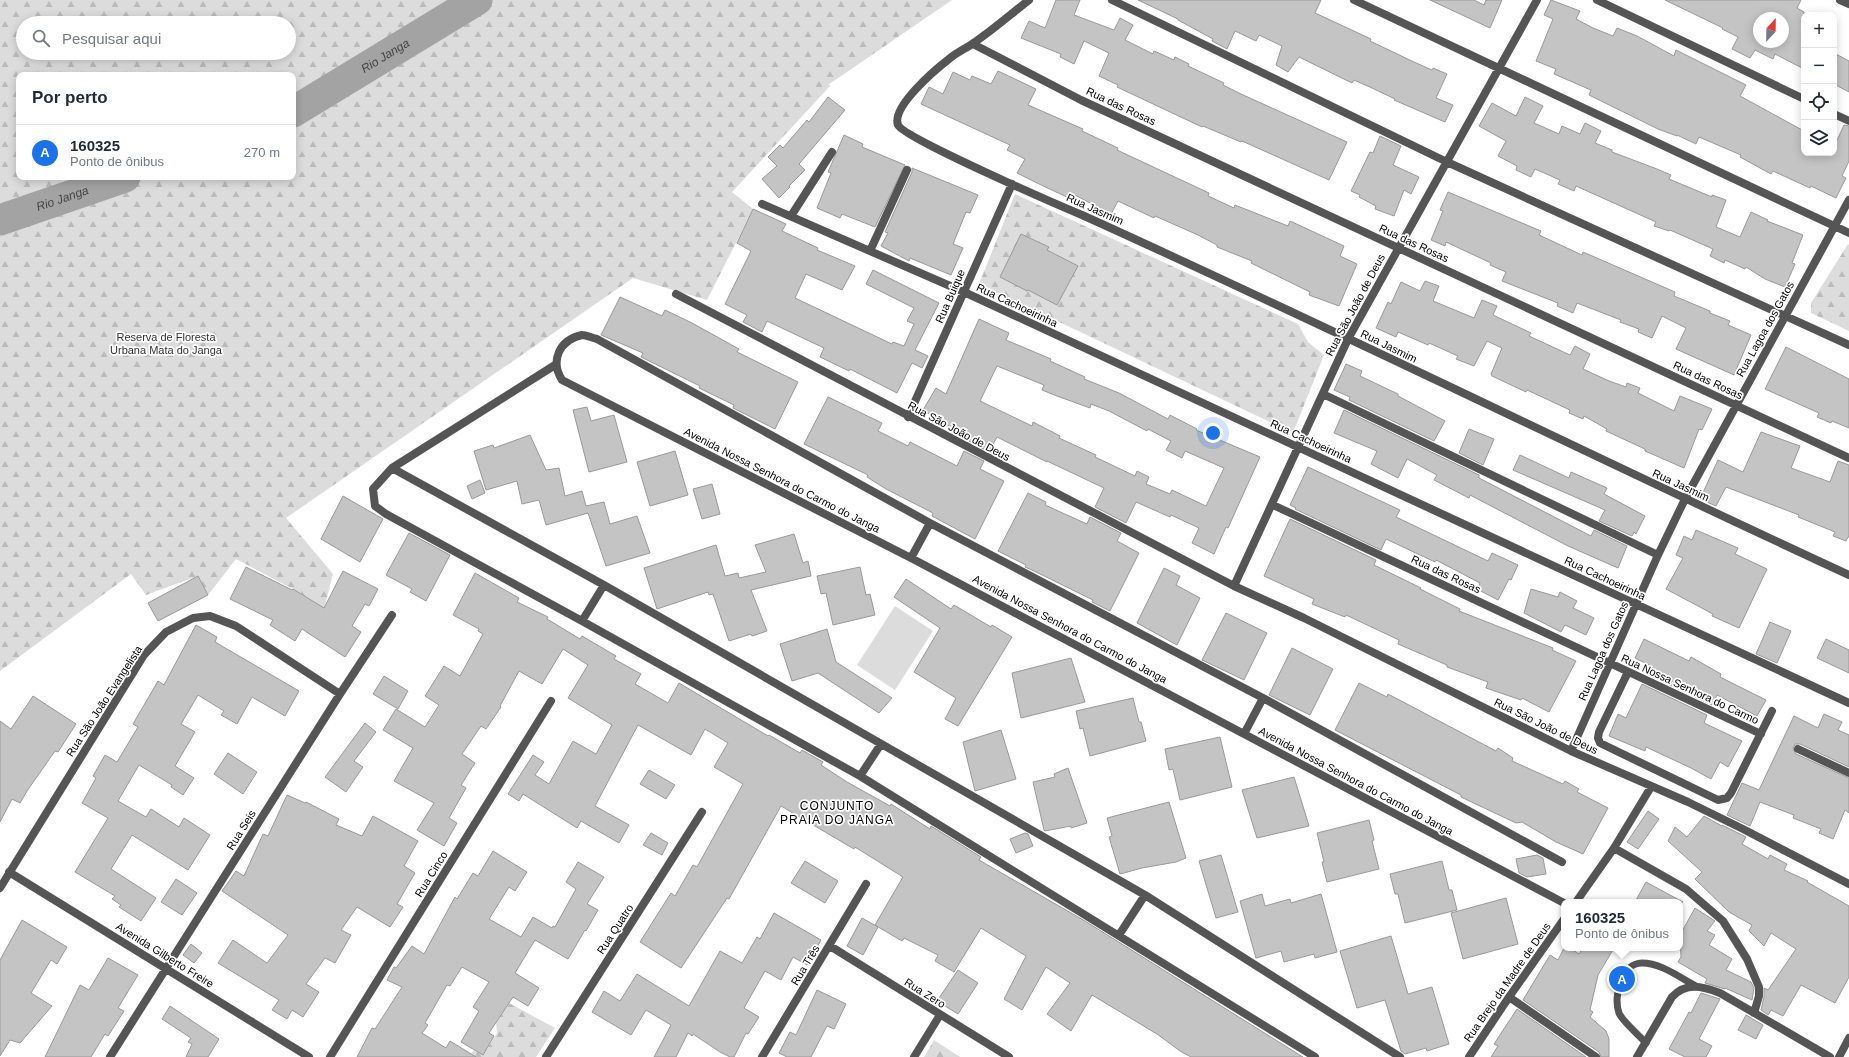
<!DOCTYPE html>
<html lang="pt">
<meta charset="utf-8">
<style>
body{margin:0;font-family:Arial,sans-serif;background:#f2f2f3;color:#1f2937}
.controls{position:absolute;right:12px;top:12px;display:grid;overflow:hidden;border-radius:8px;box-shadow:0 2px 10px #0003}
.controls button{width:36px;height:36px;display:grid;place-items:center;padding:0;border:0;border-bottom:1px solid #e0e1e3;background:#fff;color:#1f2937;font:20px sans-serif}
.compass{position:absolute;left:1753px;top:12px;width:36px;height:36px;border-radius:50%;background:#fff;box-shadow:0 2px 10px #0003;rotate:22deg}
.you{position:absolute;left:1213px;top:433px;width:14px;height:14px;margin:-10px;border:3px solid #fff;border-radius:50%;background:#1a73e8;box-shadow:0 0 0 6px #1a73e833}
.badge{display:grid;place-items:center;width:26px;height:26px;border-radius:50%;background:#1a73e8;color:#fff;font-size:13px;font-weight:700}
.pin{position:absolute;translate:-50% -50%;border:2px solid #fff;box-shadow:0 1px 4px #0006}
.popup{position:absolute;left:1561px;top:899px;width:122px;height:52px;box-sizing:border-box;display:grid;place-content:center;border-radius:8px;background:#fff;filter:drop-shadow(0 1px 3px #0005);font-size:13px;white-space:nowrap;color:#747a83}
.popup b{font-size:15px;color:#1f2937}
.popup::after{content:'';position:absolute;left:50%;top:100%;margin-left:-8px;border:8px solid transparent;border-top-color:#fff}
.list{margin:0;padding:0;list-style:none}
h2{display:flex;justify-content:space-between;align-items:center;height:52px;margin:0;padding:0 16px;font-size:17px}
h2 small{font-size:13px;font-weight:400;color:#747a83}
.list li{display:grid;grid-template-columns:26px 1fr auto;gap:12px;align-items:center;box-sizing:border-box;height:56px;padding:0 16px;border-top:1px solid #e0e1e3}
.list b{display:block;font-size:15px;white-space:nowrap}
.list p{margin:0;font-size:13px;white-space:nowrap;color:#747a83}
.list em{font-size:13px;font-style:normal;color:#747a83}
.icon{flex:none;width:22px;height:22px;fill:none;stroke:currentColor;stroke-width:2;stroke-linecap:round;stroke-linejoin:round}
.map{position:relative;flex:none;width:1849px;height:1057px;overflow:hidden}
.search{position:absolute;background:#fff;box-shadow:0 2px 10px #0003;left:16px;top:16px;width:280px;height:44px;display:flex;align-items:center;gap:10px;box-sizing:border-box;padding:0 14px;border-radius:22px;color:#747a83;font-size:15px}
.panel{position:absolute;background:#fff;box-shadow:0 2px 10px #0003;left:16px;top:72px;width:280px;height:108px;border-radius:8px}
.map>svg:first-child{display:block}
.forest{fill:url(#forest-firs);fill-rule:evenodd}
.garden{fill:#dcdcdc}
.lines{fill:none;stroke-linecap:round;stroke-linejoin:round}
.river{stroke:#a3a3a3;stroke-width:31}
.building{fill:#c4c4c4;stroke:#999;fill-rule:evenodd}
.lane{stroke:#555;stroke-width:7}
.street{stroke:#555;stroke-width:8}
.labels{text-anchor:middle;stroke-width:3.5;stroke-linejoin:round;paint-order:stroke}
.street-label{font-size:11px;fill:#000;stroke:#fff}
.park-label{font-size:11px;fill:#333;stroke:#fff}
.water-label{font-size:12px;font-style:italic;fill:#444;stroke:#fff}
.neighbourhood-label{font-size:12px;letter-spacing:1px;fill:#000;stroke:#fff}
</style>
<div class="map">
<svg width="1849" height="1057" viewBox="0 0 1849 1057">
<defs>
<pattern id="forest-firs" width="22" height="20" patternUnits="userSpaceOnUse"><rect width="22" height="20" fill="#dcdcdc"/><path d="M5 1l3.5 6h-7zM16 11l3.5 6h-7z" fill="#bbb"/></pattern>
</defs>
<rect width="100%" height="100%" fill="#fff"/>
<path class="forest" d="M0,0H952L828,85H831L732,192L753,209L707,300L633,278L286,518L333,574L324,609L293,589L236,559L208,595L198,576L146,595L131,574L0,671ZM23,23H289V53H23ZM19,75H293V177H19Z
M1015,194L1298,324L1308,342L1324,355L1293,433L979,284Z
M1848,244L1849,245V331L1811,313V303Z
M509,1003L555,1028L536,1057H468L474,1050L483,1055L497,1033L496,1022Z
M934,1040L960,1057H924Z"/>
<path class="garden" d="M895,606L933,631L895,690L857,665Z"/>
<g class="lines">
<g class="river">
<path id="s1" d="M293,112L477,0"/>
<path id="s2" d="M0,220L125,177"/>
</g>
</g>
<path class="building" d="M1056,0H1080L1074,15L1114,30L1120,18L1133,25L1125,40L1153,54L1154,51L1174,60L1175,57L1189,64L1188,66L1224,83L1223,85L1241,94L1347,142L1329,180L1242,141L1241,142L1203,126L1202,127L1117,87L1118,85L1099,76L1109,53L1084,41L1074,64L1060,57L1061,54L1021,38L1029,21L1045,28Z
M1138,0H1321L1315,13L1371,39L1370,41L1414,62L1432,70L1433,68L1447,74L1436,98L1453,105L1445,122L1394,100L1395,99L1372,88L1354,80L1352,83L1299,57L1288,72L1276,65L1282,46L1259,35L1256,41L1235,31L1227,49L1212,41L1213,39L1178,20V19Z
M1430,0H1474L1484,5L1486,0H1502L1490,28Z
M1551,0L1580,11L1576,19L1593,28L1613,36L1617,28L1637,36L1674,56L1676,50L1746,85L1740,96L1804,131V153H1834V147L1844,125L1849,126V161L1842,176L1846,178L1836,198L1811,186L1810,188L1773,171L1771,174L1740,157L1741,155L1699,137L1696,144L1677,135V136L1658,129L1589,95L1591,90L1554,74L1556,69L1536,61L1553,19L1544,15Z
M1665,0H1801L1797,8L1804,12V69L1775,54L1773,59L1755,50L1750,58L1732,49L1738,37L1722,29L1723,28ZM1759,18H1783V42H1759Z
M1834,53L1849,61V92L1834,84Z
M998,71L1036,89L1028,105L1083,129L1082,131L1118,148L1117,150L1209,193L1208,196L1234,208L1235,205L1288,226L1290,221L1344,246L1340,256L1357,264L1339,306L1309,295L1310,292L1251,263L1252,261L1217,247V245L1198,235L1155,216L1154,218L1118,201L1111,214L1073,194L1071,199L1037,183L1017,173L1025,159L1007,150L1010,145L921,104L929,87L943,94L953,72L970,80L972,76L991,84Z
M828,97L845,110L799,164L805,170L789,186L790,187L779,198L762,179L777,166L768,157L780,145L783,148L807,120L809,122Z
M1525,97L1543,106L1534,123L1559,134L1562,126L1580,134L1585,123L1601,131L1595,143L1612,150V152L1657,169L1671,175L1669,179L1712,197V195L1726,200L1716,227L1740,237L1751,212L1768,220L1767,221L1803,235L1792,263L1795,264L1785,287L1765,279L1746,267L1745,269L1725,260L1724,263L1710,256L1713,249L1670,230L1669,231L1654,226L1656,222L1576,186L1574,191L1558,184L1560,180L1535,169L1531,177L1516,170L1517,166L1498,156L1506,141L1479,126L1492,103L1516,116Z
M844,135L863,144L862,147L905,165L875,227L842,214L840,218L817,208L831,173L828,172Z
M1380,136L1401,146L1393,165L1419,177L1411,194L1404,190L1394,216L1375,209L1376,206L1359,197L1360,195L1351,191L1370,152L1373,153Z
M912,168L978,195L970,213L966,212L953,244L963,248L951,275L910,258L909,261L881,246L888,233L885,232L912,172Z
M1448,192L1541,231L1539,235L1582,255L1583,252L1675,292L1674,296L1710,311V313L1730,321L1728,325L1751,335L1734,375L1676,349L1686,328L1662,316L1652,338L1638,332L1639,329L1620,322L1621,320L1577,303L1573,313L1557,306L1558,303L1502,281L1506,272L1490,265L1491,263L1446,242L1445,246L1431,240L1443,211L1440,210Z
M753,209L786,224L782,231L818,248L817,250L855,266L842,290L806,274L795,298L892,344L893,342L904,346L914,324L907,321L914,308L866,284L873,270L939,303L915,350L928,356L922,368L912,363L897,393L850,369L849,371L820,357L824,348L767,321L762,332L743,322L747,315L725,304L751,251L737,243Z
M1021,234L1049,247L1047,250L1078,266L1057,305L1028,290L1027,291L1000,277Z
M1425,281L1439,286L1433,301L1474,318L1482,300L1497,306L1493,315L1531,333L1529,336L1570,355L1575,346L1590,354L1583,369L1609,381L1626,387L1627,383L1640,388L1638,393L1674,411L1680,396L1712,409L1702,430L1699,429L1684,468L1645,451V449L1606,431L1607,429L1584,416L1583,419L1569,413L1570,410L1527,390L1526,392L1492,376L1491,374L1502,348L1487,341L1474,366L1456,359L1458,356L1429,343L1428,345L1398,332L1396,337L1376,328L1388,302L1391,304L1401,282L1420,291Z
M620,297L662,316L665,310L692,323L739,349L737,352L798,382L775,429L733,408L734,405L699,388L700,386L641,357L643,353L601,335Z
M979,319L1009,333L1006,340L1051,359L1050,361L1085,377L1084,379L1119,393L1168,419L1170,415L1197,429L1196,430L1260,457L1228,528L1226,527L1214,554L1192,543L1199,528L1171,515L1170,517L1136,502L1126,523L1095,507L1104,488L1047,461V462L997,437L989,452L969,441L970,439L923,410L936,388L946,394ZM997,366L1044,385L1042,390L1057,396L1090,408L1091,404L1109,411L1147,431L1148,429L1171,441L1166,450L1182,458L1185,451L1224,468L1206,506L1172,490L1170,494L1146,484L1149,477L1137,471L1135,476L1095,457L1096,455L1059,438L1060,436L1033,422L1032,426L980,401Z
M1786,347L1849,379V428L1832,421L1831,423L1817,417L1819,413L1765,389Z
M1346,364L1362,371L1360,376L1398,394V396L1445,421L1434,441L1349,400L1350,397L1334,390Z
M828,397L882,423L878,431L908,446L910,442L957,466L964,451L984,461L980,469L1004,481L975,539L932,516L933,513L886,489L867,477L868,475L804,444Z
M587,407L591,421L614,415L627,462L589,472L573,410Z
M1344,410L1479,475V478L1591,536L1594,530L1627,546L1618,568L1568,546L1470,495L1469,498L1434,480L1437,475L1407,459L1398,478L1371,464L1377,451L1334,433Z
M1469,429L1494,439L1483,465L1459,453Z
M1761,432L1800,446L1791,468L1830,482L1838,461L1849,465V537H1848L1846,541L1833,536L1835,532L1798,517L1799,515L1726,487L1716,506L1700,499L1718,460L1743,472Z
M530,435L546,470L559,468L565,496L582,491L586,506L604,502L610,524L637,516L650,553L606,566L588,513L546,525L539,500L522,504L517,481L486,490L474,451L493,445L494,448Z
M675,451L688,495L650,506L637,462Z
M1520,455L1569,478L1571,472L1607,488L1604,494L1645,516L1636,534L1634,532L1632,536L1599,521L1605,510L1513,470Z
M1308,467L1400,510L1396,517L1488,561L1492,553L1518,565L1511,580L1509,579L1498,600L1477,589L1480,583L1436,560L1435,562L1386,539L1381,550L1295,509L1296,508L1290,505Z
M480,480L485,493L472,499L467,486Z
M712,484L720,514L702,519L693,489Z
M1028,493L1046,502L1045,505L1087,524L1090,517L1121,533L1117,541L1139,553L1110,611L1092,602L1093,600L1034,571L1025,567L1026,565L998,551Z
M343,496L383,519L360,562L321,539Z
M1290,519L1376,560L1374,565L1421,588L1420,589L1460,609L1459,611L1553,648L1552,650L1576,661L1549,712L1522,698L1521,700L1486,688L1488,682L1447,667V665L1398,644L1399,640L1346,615L1345,617L1312,604L1314,599L1264,576Z
M1696,530L1738,548L1735,554L1767,569L1739,628L1712,616L1713,614L1666,589L1683,558L1676,555L1684,536L1692,540Z
M409,533L450,555L426,601L410,592L412,589L386,575Z
M794,534L803,563L808,561L811,576L751,590L767,631L752,636L751,634L729,641L713,594L709,595L708,592L657,609L644,568L716,545L725,576L738,573L739,578L766,572L755,545Z
M246,567L292,590L293,589L324,608L343,571L378,589L369,606L365,604L352,626L361,632L345,657L302,629L295,641L270,625L273,620L230,599Z
M860,567L866,595L870,594L875,615L833,625L826,593L821,594L817,576Z
M1164,568L1180,576L1176,585L1200,598L1177,645L1137,623Z
M475,573L519,598L517,602L548,617L547,619L580,639L582,636L616,656L614,659L641,674L635,684L668,703L679,683L768,736L769,735L800,753L802,750L823,762L821,765L847,782L890,806L891,804L930,829L931,826L981,857L979,860L1085,921L1303,1057H1191L1180,1051L1157,1034L1092,995L1071,1031L1047,1014L1070,983L1046,967L1022,1010L1004,999L1026,956L981,928L954,972L935,961L938,955L904,938L902,941L875,925L903,877L855,847L854,849L781,806L729,899L727,898L681,968L640,942L671,893L675,896L693,865L697,867L743,784L714,767L728,743L705,729L691,755L638,725L595,806L629,825L619,843L581,821L577,828L523,794L519,801L508,794L533,755L544,762L535,775L549,784L573,741L596,754L612,725L568,698L588,665L563,649L542,684L519,671L500,706L501,707L486,729L481,726L462,754L475,763L461,785L466,788L449,818L457,823L444,846L417,830L434,803L394,781L413,748L383,730L396,709L425,727L439,705L425,696L444,666L460,676L483,634L478,631L479,629L453,615Z
M198,576L208,595L158,621L148,603Z
M906,579L951,609L954,605L991,627L992,625L1012,637L958,726L945,719L956,698L914,672L940,628L894,597Z
M1531,589L1558,597L1560,592L1577,601L1573,608L1594,618L1586,635L1565,625L1561,632L1524,613Z
M1226,613L1267,633L1244,680L1202,660Z
M1770,622L1791,631L1777,663L1756,654Z
M196,625L217,637L215,642L299,691L285,716L252,697L237,724L221,715L224,711L198,695L181,724L195,732L175,766L194,778L183,795L171,787L172,785L139,765L118,801L146,817L151,809L179,827L184,818L210,835L188,870L132,835L111,869L156,898L141,921L119,907L121,905L112,899L115,896L75,872L108,818L82,803L96,778L93,776L105,755L117,762L138,727L133,724L158,681L164,685Z
M827,629L836,662L892,698L879,713L818,673L792,681L780,644Z
M1644,639L1689,661L1691,657L1721,674L1720,677L1766,700L1757,716L1717,695L1712,705L1647,674L1651,666L1635,658Z
M1826,639L1849,650V673L1817,658Z
M1292,648L1333,669L1310,715L1269,695Z
M1071,658L1085,702L1021,718L1012,673Z
M384,676L408,691L398,709L373,694Z
M1359,683L1387,697L1388,694L1496,751L1498,748L1513,758L1512,761L1563,784L1565,781L1579,789L1577,792L1608,808L1583,854L1556,842L1522,822L1516,823L1461,797V795L1335,730Z
M1642,684L1707,715L1704,723L1742,741L1728,767L1720,762L1711,779L1691,768L1646,747L1645,751L1609,736L1618,714L1626,718Z
M33,696L76,724L58,752L55,751L27,791L20,803L12,799L0,822V721L11,729Z
M1133,698L1139,722H1141L1146,741L1090,756L1083,728L1080,729L1076,711Z
M1824,714L1842,722L1838,730L1849,735V767L1800,744H1795L1793,749L1796,754L1849,778V813L1845,810L1833,839L1819,833L1821,829L1793,818L1794,815L1760,802L1750,826L1727,815L1742,783L1759,790L1794,716L1818,728Z
M365,723L376,732L354,761L363,767L346,792L325,777Z
M1001,730L1016,779L975,791L963,742Z
M1220,737L1232,787L1180,800L1173,769L1169,770L1165,749Z
M228,753L257,772L243,794L214,774Z
M1068,768L1087,823L1071,828V826L1045,831L1044,830L1033,782L1055,777L1054,774Z
M649,770L675,785L666,799L640,784Z
M1294,777L1309,826L1257,838L1242,790Z
M287,795L305,803L306,802L339,819L336,825L362,836L373,816L418,841L404,866L415,873L397,904L403,907L390,927L357,907L341,930L351,935L335,963L325,958L306,984L319,992L303,1017L292,1010L287,1019L272,1010L279,1000L218,963L233,940L267,963L288,935L222,891L236,871L244,876L263,834L268,836Z
M1169,802L1186,858L1176,862L1142,868L1120,874L1109,837L1112,836L1107,818Z
M1648,811L1659,819L1638,849L1627,842Z
M1704,816L1722,826V825L1746,837L1742,844L1768,859L1770,855L1787,864L1784,870L1808,881L1807,882L1849,906V977L1835,1003L1801,985L1783,1016L1771,1010L1768,1015L1761,1010L1764,997V988L1768,990L1796,949L1771,933L1764,946L1749,931L1752,925L1729,912L1695,879L1702,872L1668,841L1675,827L1687,837Z
M1369,820L1374,840L1372,841L1379,869L1327,882L1322,862H1324L1317,833Z
M651,833L668,843L662,855L643,845Z
M1025,833L1028,834L1033,846L1016,853L1010,839Z
M493,851L527,872L515,891L509,887L489,919L521,937L533,917L552,928L553,926L555,927L576,889L566,882L578,862L604,877L587,904L598,910L586,931L585,930L568,959L535,940L515,973L539,988L528,1006L513,997L489,1033L494,1036L483,1055L461,1042L479,1011L473,1007L489,982L462,967L450,986L447,985L425,1023L428,1025L422,1033L446,1048L450,1041L476,1057H357L372,1028L375,1029L402,987L387,980L394,967L396,968L412,946L424,954L455,897L457,899L473,873L478,876Z
M1221,855L1238,912L1216,918L1199,861Z
M1537,855L1543,858L1546,874L1527,877L1519,873L1516,859Z
M805,861L838,881L825,903L791,883Z
M1442,861L1449,890H1452L1457,910L1405,923L1398,894H1395L1390,874Z
M176,879L197,893L182,915L161,902Z
M1646,882L1683,902H1635Z
M1262,894L1265,906L1290,899L1291,903L1321,894L1337,952L1315,958L1314,954L1284,962L1281,951L1256,958L1240,901Z
M1506,898L1518,944L1463,959L1451,913Z
M1695,908L1715,921L1707,931L1715,935L1709,945L1732,959L1726,970L1751,982L1754,988L1752,1000L1725,988V989L1705,983L1707,979L1678,962L1681,957L1680,935Z
M774,913L821,940L807,965L793,957L781,980L765,971L744,1008L759,1017L748,1034L746,1033L734,1057H730L720,1052L693,1034L692,1036L688,1033L676,1057H654L671,1025L646,1010L631,1035L592,1012L604,991L620,1001L637,974L689,1006L720,951L742,963L757,937L760,939Z
M862,918L878,927L863,955L847,946Z
M22,920L67,947L57,964L51,960L31,993L52,1006L20,1043L10,1040L0,1056V960Z
M1391,936L1408,994L1432,987L1449,1044L1427,1051L1426,1048L1405,1054L1401,1051L1385,1000L1357,1008L1340,951Z
M191,944L202,953L194,963L183,955Z
M1564,948H1570L1579,954L1583,948H1614L1598,975L1590,1010L1593,1012L1590,1017L1606,1031L1609,1039V1057H1601L1599,1052L1523,1000L1550,955L1558,960Z
M108,958L138,975L118,1008L124,1011L108,1036L105,1034L91,1057H45L80,985L89,990Z
M958,970L978,983L958,1014L937,1001Z
M817,990L846,1004L834,1029L827,1026L811,1057H787L779,1053L790,1032L796,1035Z
M1701,993L1720,999L1699,1039L1712,1046L1706,1057H1685L1669,1049L1689,1012L1691,1013Z
M170,1006L219,1039L208,1057H186L192,1044L188,1042L191,1038L162,1019Z
M1517,1009L1586,1057H1491L1498,1046L1494,1044Z
M1746,1015L1763,1025L1756,1039L1738,1030Z"/>
<g class="lines">
<path class="lane" d="M1646,1043C1640,1036 1622,1021 1619,1013C1613,997 1621,963 1642,963C1661,963 1679,977 1696,986"/>
<path class="street" d="M1029,0C1011,14 994,29 975,42C967,48 957,52 949,59C936,69 891,107 898,125C904,138 1058,205 1082,215C1339,331 1593,457 1849,575
M1112,0L1447,162L1849,345
M1354,0L1849,233
M1597,0L1804,99
M1840,0L1849,4
M973,44L1081,100L1849,458
M1834,114L1849,121
M762,204L964,292L1849,703
M791,216L832,152
M870,251L907,170
M676,294L1234,586L1304,618L1571,751L1688,802L1743,829L1849,884
M555,365L392,468L373,489L375,506L386,514L582,621L860,776L1315,1057
M1323,394L1658,555
M908,417L1012,184
M392,468L604,585L1145,895L1400,1057
M1273,505L1761,734
M911,558L930,523
M1234,586L1348,339L1537,0
M582,621L604,585
M1628,672L1599,732L1598,738L1600,743L1718,800L1727,798L1731,793L1772,711
M1244,734L1263,698
M1798,749L1849,773
M1571,751L1658,555L1685,499L1849,200
M860,776L881,744
M1614,848L1686,889L1723,921L1747,959L1759,987V996L1754,1013
M1562,862L1263,698L930,523L597,339C592,338 586,335 582,335C559,340 550,361 562,380L911,558L1564,903
M9,872L309,1057
M0,888L144,655L166,632L193,618L210,616L236,626L340,694
M1576,902L1614,848L1651,787
M1119,935L1145,895
M830,946L1009,1057
M1509,997L1596,1057
M110,1057L340,694L392,615
M330,1057L551,701
M546,1057L702,812
M762,1057L866,884
M914,1057L940,1015
M1469,1057L1509,997L1564,919
M1637,1057L1672,997C1686,982 1702,986 1720,993L1830,1057
M1839,1057L1849,1038"/>
</g>
<g class="labels">
<g class="street-label">
<text transform="translate(1121 106) rotate(25)" y="4">Rua das Rosas</text>
<text transform="translate(1095 209) rotate(24)" y="4">Rua Jasmim</text>
<text transform="translate(1414 243) rotate(25)" y="4">Rua das Rosas</text>
<text transform="translate(950 296) rotate(-66)" y="4">Rua Buique</text>
<text transform="translate(1017 305) rotate(25)" y="4">Rua Cachoeirinha</text>
<text transform="translate(1355 305) rotate(-62)" y="4">Rua São João de Deus</text>
<text transform="translate(1765 329) rotate(-61)" y="4">Rua Lagoa dos Gatos</text>
<text transform="translate(1389 346) rotate(26)" y="4">Rua Jasmim</text>
<text transform="translate(1708 380) rotate(25)" y="4">Rua das Rosas</text>
<text transform="translate(959 431) rotate(28)" y="4">Rua São João de Deus</text>
<text transform="translate(1311 441) rotate(25)" y="4">Rua Cachoeirinha</text>
<text transform="translate(782 480) rotate(27)" y="4">Avenida Nossa Senhora do Carmo do Janga</text>
<text transform="translate(1681 485) rotate(25)" y="4">Rua Jasmim</text>
<text transform="translate(1446 574) rotate(25)" y="4">Rua das Rosas</text>
<text transform="translate(1605 578) rotate(25)" y="4">Rua Cachoeirinha</text>
<text transform="translate(1070 629) rotate(28)" y="4">Avenida Nossa Senhora do Carmo do Janga</text>
<text transform="translate(1603 651) rotate(-66)" y="4">Rua Lagoa dos Gatos</text>
<text transform="translate(1690 689) rotate(25)" y="4">Rua Nossa Senhora do Carmo</text>
<text transform="translate(104 701) rotate(-57)" y="4">Rua São João Evangelista</text>
<text transform="translate(1546 726) rotate(26)" y="4">Rua São João de Deus</text>
<text transform="translate(1356 781) rotate(28)" y="4">Avenida Nossa Senhora do Carmo do Janga</text>
<text transform="translate(241 830) rotate(-58)" y="4">Rua Seis</text>
<text transform="translate(431 874) rotate(-58)" y="4">Rua Cinco</text>
<text transform="translate(615 929) rotate(-57)" y="4">Rua Quatro</text>
<text transform="translate(165 955) rotate(32)" y="4">Avenida Gilberto Freire</text>
<text transform="translate(805 965) rotate(-59)" y="4">Rua Três</text>
<text transform="translate(1507 982) rotate(-55)" y="4">Rua Brejo da Madre de Deus</text>
<text transform="translate(925 993) rotate(32)" y="4">Rua Zero</text>
</g>
<g class="park-label">
<text x="166" y="341">Reserva de Floresta<tspan x="166" dy="13">Urbana Mata do Janga</tspan></text>
</g>
<g class="water-label">
<text dy="4" stroke="none"><textPath href="#s1" startOffset="108">Rio Janga</textPath></text>
<text dy="4" stroke="none"><textPath href="#s2" startOffset="66">Rio Janga</textPath></text>
</g>
<g class="neighbourhood-label">
<text x="837" y="810">CONJUNTO<tspan x="837" dy="14">PRAIA DO JANGA</tspan></text>
</g>
</g>
</svg>
<div class="controls">
<button>+</button>
<button>−</button>
<button><svg class="icon" aria-label="locate" viewBox="0 0 24 24"><circle cx="12" cy="12" r="6"/><path d="M12 2v4M12 18v4M2 12h4M18 12h4"/></svg></button>
<button><svg class="icon" aria-label="layers" viewBox="0 0 24 24"><path d="M12 4l9 5-9 5-9-5zM3 14l9 5 9-5"/></svg></button>
</div>
<svg class="compass" viewBox="-18 -18 36 36"><path d="M0-13l5 13h-10z" fill="#e53935"/><path d="M0 13l5-13h-10z" fill="#747a83"/></svg>
<div class="you"></div>
<div class="pin badge" style="left:1622px;top:979px">A</div>
<div class="popup"><b>160325</b>Ponto de ônibus</div>
<div class="search"><svg class="icon" aria-label="search" viewBox="0 0 24 24"><circle cx="10" cy="10" r="6"/><path d="M15 15l6 6"/></svg>Pesquisar aqui</div>
<section class="panel">
<h2>Por perto<small></small></h2>
<ul class="list">
<li><span class="badge">A</span><div><b>160325</b><p>Ponto de ônibus</p></div><em>270 m</em></li>
</ul>
</section>
</div>
